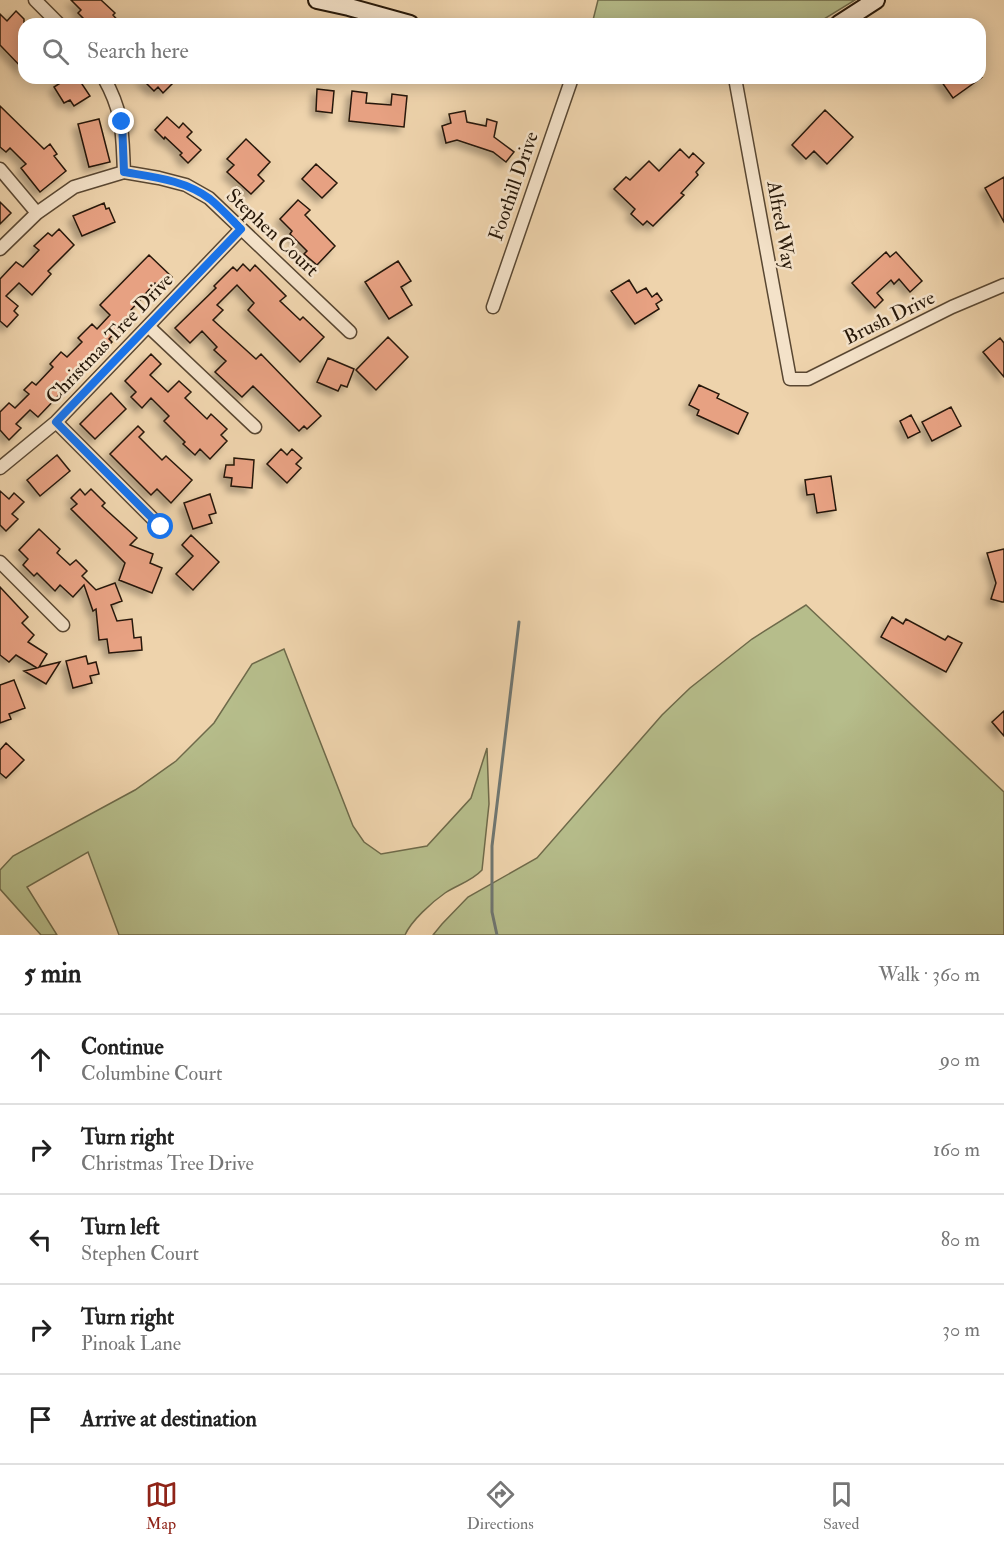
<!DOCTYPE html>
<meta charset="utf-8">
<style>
body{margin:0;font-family:"IM FELL Double Pica",serif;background:#f6f6f6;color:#222}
.stop{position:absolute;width:18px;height:18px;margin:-14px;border:4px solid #1a73e8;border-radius:50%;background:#fff}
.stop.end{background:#1a73e8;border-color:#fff;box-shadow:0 2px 6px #0008}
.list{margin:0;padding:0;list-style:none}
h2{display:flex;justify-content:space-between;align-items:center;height:78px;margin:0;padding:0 24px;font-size:26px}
h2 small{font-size:20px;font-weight:400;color:#767676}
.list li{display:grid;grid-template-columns:39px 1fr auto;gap:18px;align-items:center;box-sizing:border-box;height:90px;padding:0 24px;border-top:2px solid #e0e0e0}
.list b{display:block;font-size:22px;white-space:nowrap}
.list p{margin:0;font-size:20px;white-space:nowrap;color:#767676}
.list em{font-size:20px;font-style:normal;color:#767676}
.icon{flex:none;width:33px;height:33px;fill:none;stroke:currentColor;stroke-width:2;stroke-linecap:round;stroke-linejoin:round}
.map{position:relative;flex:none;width:1004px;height:935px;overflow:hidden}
.search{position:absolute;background:#fff;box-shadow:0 3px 15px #0003;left:18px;right:18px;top:18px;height:66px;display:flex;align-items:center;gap:15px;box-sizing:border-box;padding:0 21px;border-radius:18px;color:#767676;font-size:22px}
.sheet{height:528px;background:#fff}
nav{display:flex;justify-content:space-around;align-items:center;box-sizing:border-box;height:84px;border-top:2px solid #e0e0e0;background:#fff;font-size:16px;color:#767676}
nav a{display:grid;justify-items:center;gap:3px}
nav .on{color:#8f2418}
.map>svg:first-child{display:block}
.green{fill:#b6bd8b;stroke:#6e6a4a;stroke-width:1.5}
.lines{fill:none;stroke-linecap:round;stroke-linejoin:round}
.stream{stroke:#6f7671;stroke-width:3}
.building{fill:#e7a182;stroke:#271809;stroke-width:1.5;filter:url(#shadow)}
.street-casing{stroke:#594732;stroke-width:15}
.secondary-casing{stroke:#271809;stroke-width:20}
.street{stroke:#f4e2c9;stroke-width:12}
.secondary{stroke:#f4e2c9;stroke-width:16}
.route{stroke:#1a73e8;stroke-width:8}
.labels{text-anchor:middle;stroke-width:5;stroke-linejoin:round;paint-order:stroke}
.street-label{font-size:20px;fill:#271809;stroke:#f4e2c9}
</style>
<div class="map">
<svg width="1004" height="935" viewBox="0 0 1004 935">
<defs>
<filter id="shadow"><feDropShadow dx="-5" dy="5" stdDeviation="3" flood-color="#0004"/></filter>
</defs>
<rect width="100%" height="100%" fill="#eed3ac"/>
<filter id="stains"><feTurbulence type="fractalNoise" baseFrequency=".00333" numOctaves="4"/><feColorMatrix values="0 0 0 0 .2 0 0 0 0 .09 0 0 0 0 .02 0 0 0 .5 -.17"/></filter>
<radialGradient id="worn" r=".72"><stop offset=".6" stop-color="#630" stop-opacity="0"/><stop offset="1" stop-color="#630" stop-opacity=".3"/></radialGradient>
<path class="green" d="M598,0H855L816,24H592Z
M806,605L1004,792V935H433L442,924L468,897L537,858L662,715L690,688L752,639Z
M284,649L353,826L364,842L381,854L427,846L471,798L487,748L489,804L482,870C472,881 457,885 445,893C432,902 411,921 405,935H119L88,852L27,887L57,935H41L0,889V870L13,856L135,790L176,761L214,723L252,664Z"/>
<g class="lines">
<path class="stream" d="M497,935L492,912V846L519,622"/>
</g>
<path class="building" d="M71,0H101L115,13L113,15L121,24H89L78,13L81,10Z
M16,11L24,19V70L0,45V14L7,21Z
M60,78H78L90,96L74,106L70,100L64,103L54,87L62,82Z
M141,78H168L173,83L163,93L158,87L154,91Z
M939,78H981L953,98Z
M317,89L334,91L332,113L316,111Z
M352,91L367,93L366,103L391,105L392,94L407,96L404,127L349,121Z
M0,106L44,149L50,144L57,154L54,156L66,171L40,192L21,168L26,164L10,148L6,152L0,147Z
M825,110L853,137L827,164L814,151L806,159L792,145Z
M465,111L467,122L486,126L487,119L497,122L494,137L514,152L506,162L493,152L457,140L446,143L442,126L451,123L449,114Z
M167,117L179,128L183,123L192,132L187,137L201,150L188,163L180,155L182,153L165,137L164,139L155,130Z
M99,119L110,162L89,167L78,124Z
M246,139L270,162L258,175L264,181L251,194L227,172L234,165L227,159Z
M680,149L689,158L693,153L704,163L696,172L698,175L681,193L684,195L653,226L647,221L643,225L631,214L635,209L614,189L626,177L630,180L649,161L659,171Z
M316,164L337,183L322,198L302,179Z
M1004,177V222L985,188Z
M298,200L310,210L305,215L335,246L317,265L304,254L307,251L290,234L292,231L280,219Z
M0,202L11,213L0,224Z
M104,203L106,209L109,208L115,222L82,236L73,216Z
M59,229L74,245L48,271L51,274L32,295L19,283L6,296L18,306L14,311L18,315L7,327L0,321V279L16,262L23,267L39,250L34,246L48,233L52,236Z
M886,252L890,257L896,252L922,281L910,292L899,279L894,284L891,280L877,293L883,300L875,308L852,283Z
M149,255L172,277L161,288L155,283L131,310L137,316L124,329L121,326L109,339L112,342L97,357L92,352L78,367L82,371L38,417L30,410L16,424L21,428L9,440L0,430V412L9,403L15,408L29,394L24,390L32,382L36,385L53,367L50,364L61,352L67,357L82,342L78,338L92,324L97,329L110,315L100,305Z
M398,261L411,281L401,287L412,305L389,319L365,282Z
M243,264L250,271L255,265L286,296L280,301L300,320L303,317L324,337L300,362L248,310L254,303L237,285L217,305L223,310L213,320L256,359L261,354L321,416L307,429L304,426L299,431L253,386L242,397L215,372L226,361L214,350L217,347L202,331L190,343L175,328L216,288L214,286L233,267L237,271Z
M629,280L637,293L646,288L652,297L657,293L662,300L656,304L659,309L635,324L611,291Z
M388,337L408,357L376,390L356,370Z
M1000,338L1004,343V377L983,352Z
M151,354L161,364L150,375L168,392L179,381L191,392L185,398L207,419L211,414L227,429L221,435L227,441L210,459L200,449L195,455L183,444L185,442L164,421L169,416L151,398L142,408L131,397L136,392L125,381Z
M328,358L354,369L347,387L341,385L338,391L317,382Z
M699,385L719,394L717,398L748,413L738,434L697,415L699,410L689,405Z
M111,393L126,409L95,439L80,424Z
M951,407L961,426L932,441L922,422Z
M911,415L920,432L908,438L900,421Z
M138,426L144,432L139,437L162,460L166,456L192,480L171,503L157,489L151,495L110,454Z
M281,449L287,455L292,449L302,458L296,464L301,468L287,483L267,464Z
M57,455L70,471L40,496L27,480Z
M234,458L254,460L252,488L231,486L232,478L224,477L226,465H234Z
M831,476L836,510L817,513L814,494L807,495L805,480Z
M80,489L85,495L91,489L105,503L102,506L137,538L130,545L153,554L150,563L162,568L152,593L119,580L125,563L71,509L77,504L71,498Z
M0,491L9,499L14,493L24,502L12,514L18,519L6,531L0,525Z
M210,494L216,513L209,515L212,523L193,529L184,503Z
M39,529L60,549L57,553L70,565L76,560L87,571L82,576L96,590L115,583L122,601L111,605L117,621L132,619L134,638L141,637L142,650L109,653L107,639L99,640L96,609L93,611L84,585L73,597L60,585L55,591L37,573L34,576L23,565L28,559L19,550Z
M191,535L219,562L193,590L176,574L193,556L182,545Z
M1004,549V602H1002L991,599L996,583L987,553Z
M0,587L28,617L22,623L34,635L28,642L47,654L39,667L60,662L46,684L24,671L37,668L16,655L9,662L0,655Z
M892,617L903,624L906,619L945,640L948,636L962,643L946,672L881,637Z
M86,656L88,664L96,662L99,674L90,676L92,683L73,688L66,661Z
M14,680L25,708L9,714L11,719L0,723V685Z
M1004,711V736L992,722Z
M6,743L24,760L6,778L0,773V750Z"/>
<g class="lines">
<defs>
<path id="street" d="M35,0L59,24
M104,78C124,114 122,133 124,172
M735,78L790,379H808L952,307L1004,285
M0,169L37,213
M0,249L37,213L74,187L124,172L159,178L186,185L209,198L350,332
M493,307L572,78
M148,326L255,427
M56,422L161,527
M0,468L56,422L241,229
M0,562L63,625"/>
<path id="secondary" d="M317,0L349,7L410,24
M839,24L876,0"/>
</defs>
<use href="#street" class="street-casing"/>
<use href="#secondary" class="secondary-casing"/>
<use href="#street" class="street"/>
<use href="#secondary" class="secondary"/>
</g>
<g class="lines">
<path class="route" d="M122,122L124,172C153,177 185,180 210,199C221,208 231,219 241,229L56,422L161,527"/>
</g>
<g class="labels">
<g class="street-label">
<text transform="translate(513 186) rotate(-71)" y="7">Foothill Drive</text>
<text transform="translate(782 225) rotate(80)" y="7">Alfred Way</text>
<text transform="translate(273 232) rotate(43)" y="7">Stephen Court</text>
<text transform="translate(889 317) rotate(-26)" y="7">Brush Drive</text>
<text transform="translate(109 338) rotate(-46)" y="7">Christmas Tree Drive</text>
</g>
</g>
<rect width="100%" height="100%" filter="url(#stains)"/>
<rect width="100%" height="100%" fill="url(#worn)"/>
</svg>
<div class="stop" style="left:161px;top:527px"></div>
<div class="stop end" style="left:122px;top:122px"></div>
<div class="search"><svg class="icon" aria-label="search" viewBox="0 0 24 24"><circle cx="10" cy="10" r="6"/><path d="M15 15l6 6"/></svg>Search here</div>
</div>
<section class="sheet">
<h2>5 min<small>Walk · 360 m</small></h2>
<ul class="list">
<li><svg class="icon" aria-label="ahead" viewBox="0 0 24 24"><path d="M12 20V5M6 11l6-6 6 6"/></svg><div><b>Continue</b><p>Columbine Court</p></div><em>90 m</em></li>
<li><svg class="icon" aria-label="right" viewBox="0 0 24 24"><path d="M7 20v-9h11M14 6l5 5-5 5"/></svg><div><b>Turn right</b><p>Christmas Tree Drive</p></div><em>160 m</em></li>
<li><svg class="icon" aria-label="left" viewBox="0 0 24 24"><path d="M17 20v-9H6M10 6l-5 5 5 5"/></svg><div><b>Turn left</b><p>Stephen Court</p></div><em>80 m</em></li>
<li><svg class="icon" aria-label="right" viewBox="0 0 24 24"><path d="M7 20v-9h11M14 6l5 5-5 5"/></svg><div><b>Turn right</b><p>Pinoak Lane</p></div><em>30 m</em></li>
<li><svg class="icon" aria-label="arrive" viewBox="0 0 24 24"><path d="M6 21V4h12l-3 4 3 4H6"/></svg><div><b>Arrive at destination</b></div></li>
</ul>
</section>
<nav>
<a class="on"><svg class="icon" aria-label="map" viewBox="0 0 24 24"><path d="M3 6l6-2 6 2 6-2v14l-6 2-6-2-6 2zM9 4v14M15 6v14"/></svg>Map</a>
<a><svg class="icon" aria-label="directions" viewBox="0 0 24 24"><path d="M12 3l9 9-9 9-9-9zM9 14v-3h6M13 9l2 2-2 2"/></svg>Directions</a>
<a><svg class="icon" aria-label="saved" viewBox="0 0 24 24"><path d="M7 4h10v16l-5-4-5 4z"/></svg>Saved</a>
</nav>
